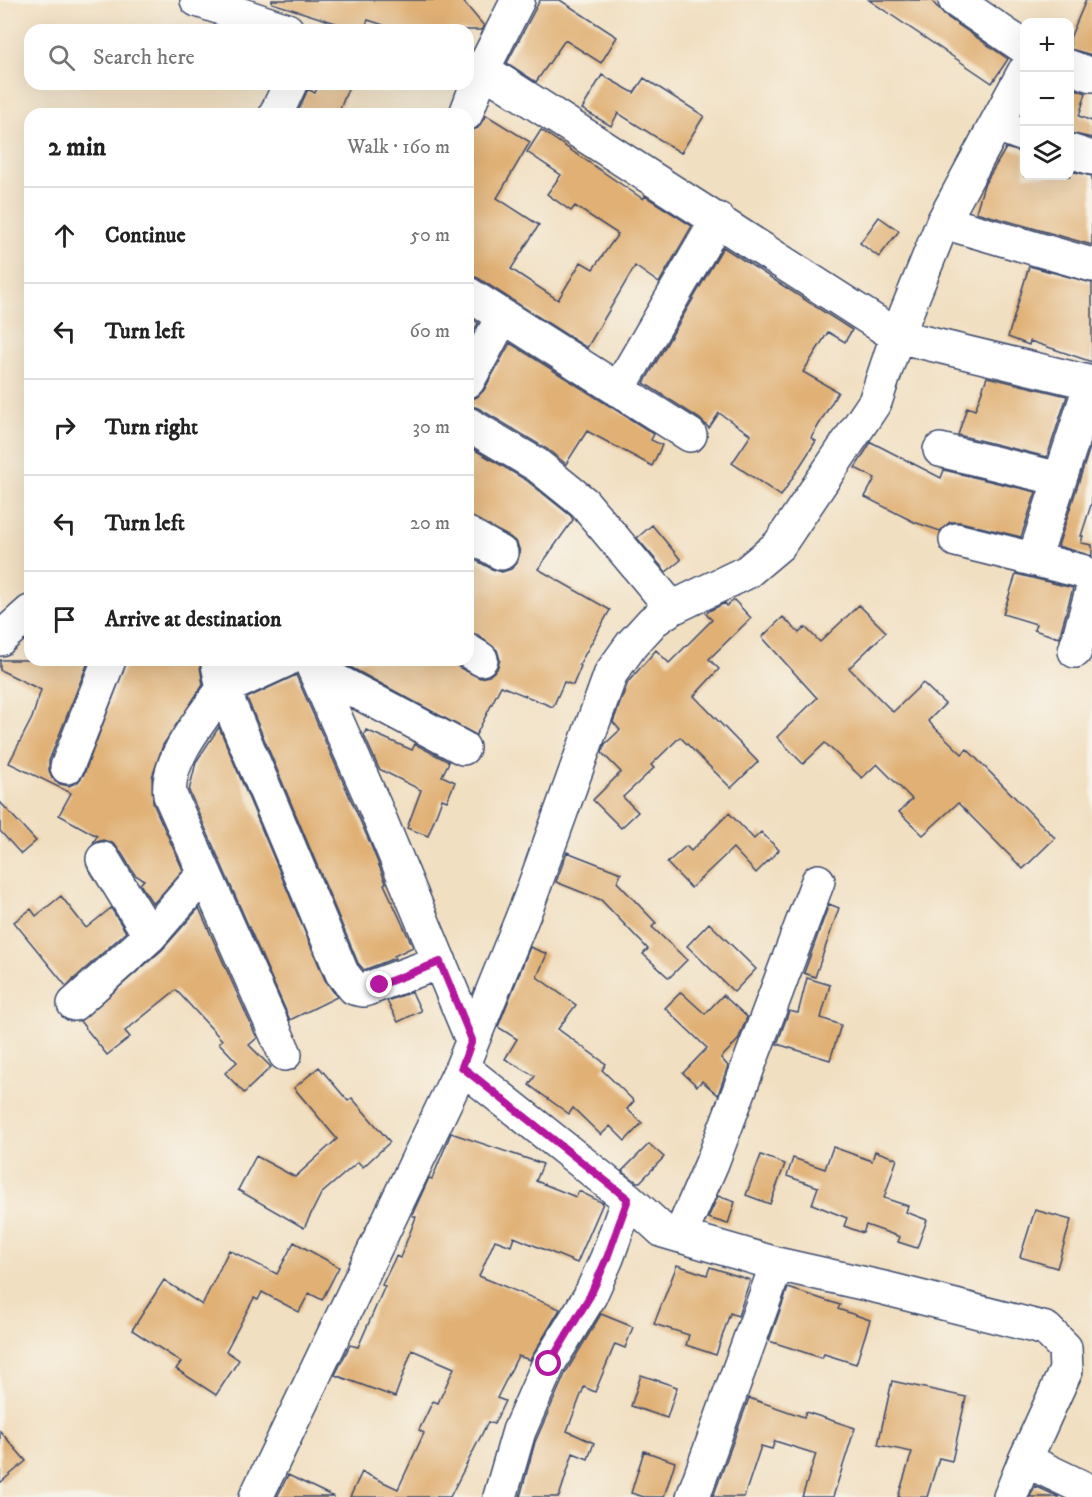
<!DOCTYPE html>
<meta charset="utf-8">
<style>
body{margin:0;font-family:"IM FELL DW Pica",serif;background:#f6f6f6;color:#222}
.controls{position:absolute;right:18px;top:18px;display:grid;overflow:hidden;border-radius:12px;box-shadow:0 6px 24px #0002}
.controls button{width:54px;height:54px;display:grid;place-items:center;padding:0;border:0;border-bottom:2px solid #e0e0e0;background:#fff;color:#222;font:30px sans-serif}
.stop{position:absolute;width:18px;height:18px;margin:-14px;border:4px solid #b5179e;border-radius:50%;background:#fff}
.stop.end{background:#b5179e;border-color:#fff;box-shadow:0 2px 6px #0008}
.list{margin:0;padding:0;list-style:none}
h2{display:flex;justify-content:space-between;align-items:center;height:78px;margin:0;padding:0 24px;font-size:26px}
h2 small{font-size:20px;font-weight:400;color:#767676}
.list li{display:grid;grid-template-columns:39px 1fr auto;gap:18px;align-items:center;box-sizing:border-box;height:96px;padding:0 24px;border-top:2px solid #e0e0e0}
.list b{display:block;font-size:22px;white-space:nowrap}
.list em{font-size:20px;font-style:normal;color:#767676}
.icon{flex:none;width:33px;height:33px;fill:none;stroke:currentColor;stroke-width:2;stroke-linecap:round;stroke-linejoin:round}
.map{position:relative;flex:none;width:1092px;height:1497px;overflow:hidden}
.search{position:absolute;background:#fff;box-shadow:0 6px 24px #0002;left:24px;top:24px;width:450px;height:66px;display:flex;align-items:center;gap:15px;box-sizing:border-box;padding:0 21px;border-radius:18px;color:#767676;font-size:22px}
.panel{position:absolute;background:#fff;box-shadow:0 6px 24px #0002;left:24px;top:108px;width:450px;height:558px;border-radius:18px}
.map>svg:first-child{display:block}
.building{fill:#e0b074}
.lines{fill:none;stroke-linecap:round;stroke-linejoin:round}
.minor-casing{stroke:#3b496d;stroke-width:36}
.minor{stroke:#fff;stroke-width:33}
.route{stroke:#b5179e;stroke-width:8}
</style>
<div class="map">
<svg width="1092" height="1497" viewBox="0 0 1092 1497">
<rect width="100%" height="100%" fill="#f7f3e8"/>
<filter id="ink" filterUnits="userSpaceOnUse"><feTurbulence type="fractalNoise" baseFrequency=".0167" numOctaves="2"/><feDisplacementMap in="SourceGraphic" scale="12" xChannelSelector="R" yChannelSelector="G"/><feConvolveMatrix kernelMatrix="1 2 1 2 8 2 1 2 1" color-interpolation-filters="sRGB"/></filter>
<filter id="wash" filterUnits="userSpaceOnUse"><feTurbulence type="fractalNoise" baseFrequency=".008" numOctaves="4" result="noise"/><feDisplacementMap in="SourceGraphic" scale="24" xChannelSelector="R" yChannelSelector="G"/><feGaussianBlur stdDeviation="1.35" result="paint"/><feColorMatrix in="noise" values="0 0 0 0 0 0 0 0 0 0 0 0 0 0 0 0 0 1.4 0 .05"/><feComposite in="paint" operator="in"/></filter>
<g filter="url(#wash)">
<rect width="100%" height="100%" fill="#f1dfc1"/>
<g id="blocks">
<path class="building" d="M272,0H462L484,26L482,30H399L368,20L364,30H358L272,3Z
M540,0H560L617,37L601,63L565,40L536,82L507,63Z
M869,0H931L944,15L1008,59L992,83Z
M1086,0H1092V55L1070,49V38Z
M602,75L634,93L644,78L704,116L681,153L618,113L611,126L582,109Z
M319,84H350L338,114H297L308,89L315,93Z
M1070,87L1086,93L1079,116L1092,121V138L1070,133Z
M486,115L530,142L497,198L539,225L511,269L558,300L581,262L593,269L618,234L575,206L571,211L547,194L561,175L527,152L541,130L643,199L645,196L692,226L659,283L635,266L587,348L478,278L468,275V132L478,128Z
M1006,148L1024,153V176H1070V171L1092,176V245L976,212L984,185Z
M879,217L899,231L879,257L860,243Z
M723,247L852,330L845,342L828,332L803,372L838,392L811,438L816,441L781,496L732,463L751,435L719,413L709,428L700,419L644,383Z
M1029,266L1092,283V362L1030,341L1029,345L1008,337Z
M468,316L478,323L468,342Z
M510,343L654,434L651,440L662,445L652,466L587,431L566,464L547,449L478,408L468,405V400L477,397L484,390Z
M987,377L1067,396L1047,457L958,435L967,407L975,410Z
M1092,441V502L1081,536H1083L1081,543L1092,545V556L1058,546Z
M871,442L941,478L944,470L1036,492L1021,537L960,522H950L940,531L914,522L865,497L875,478L855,468Z
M468,446L526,480L571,516L573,520L538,569L610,610L579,665L581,666L573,685L564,682L553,707L501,686L476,735L337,660H452L458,667L480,678L489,676L497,669L500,660L497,650L478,635L468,632V556L492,569L502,572L511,569L517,563L520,552L517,543L510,537L468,515Z
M652,525L681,560L666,572L637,538Z
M1016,574L1073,588L1059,638L1034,630L1036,624L1003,614Z
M734,600L751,618L709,659L719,669L694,696L758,762L731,788L680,737L651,765L654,768L623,797L638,812L621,828L593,800L621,772L602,753L605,744L620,730L613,722L628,682L656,650L669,663L712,620L706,614L709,611L725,603L727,606Z
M859,605L886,632L849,668L893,712L923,683L945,704L928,721L962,754L967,749L1055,838L1023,869L958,803L923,835L899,812L912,799L877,764L862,778L825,743L803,764L777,737L817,698L762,637L783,617L799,633L805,627L820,642Z
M0,660H89L49,761V770L52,778L60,784L69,786L78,782L84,774L127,660H199L203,685L163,745L152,777L153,803L183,870L153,904L140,884L144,880L135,875L119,849L112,843L103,840L93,843L97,836L59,815L71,793L9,763L32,718L41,690L0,670Z
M296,675L370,843L386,883L384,884L413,947L394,956L395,958L364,970L358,963L247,698Z
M219,727L325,980L337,997L290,1020L189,791L196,762Z
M366,730L412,750L415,744L449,762L442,776L455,782L447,801L442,799L428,836L407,828L421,790L379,769L364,735Z
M0,802L36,841L21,854L0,831Z
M729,813L754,839L761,832L779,850L756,873L733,848L691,888L667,863L686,846L691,851Z
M567,852L621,873L617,882L656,923L652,927L687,960L669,978L643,954L648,949L601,900L556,882Z
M61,896L86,928L111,908L126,932L66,986L14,922L31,909L36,916Z
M829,904L839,908L815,977L804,973Z
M199,908L257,1038L249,1045L271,1067L244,1093L225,1073L237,1062L219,1043L222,1040L176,990L125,1031L130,1037L107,1055L80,1021L162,950Z
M709,923L756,969L734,992L687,946Z
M530,947L547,954L537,977L576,1005L558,1029L606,1064L602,1070L634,1101L627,1109L642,1123L625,1141L610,1126L601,1135L573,1108L569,1114L529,1085L535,1076L505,1059L517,1039L498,1027Z
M807,978L830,985L821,1018L841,1025L830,1060L777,1044L789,1011L798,1013Z
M412,992L421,1011L398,1022L387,1001Z
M681,992L705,1014L723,995L747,1017L738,1040L721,1058L728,1066L718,1095L702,1081L697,1086L683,1073L707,1048L665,1008Z
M319,1067L348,1101L352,1098L390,1142L363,1167L358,1162L321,1194L304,1228L238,1190L256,1156L295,1177L337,1139L294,1088Z
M451,1133L543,1164L536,1181L576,1197L579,1191L603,1203L577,1263L514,1237L511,1246L495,1240L479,1276L560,1309L530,1360L518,1356L497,1398L505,1401L494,1424L488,1422L450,1497H350L362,1472L398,1489L424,1433L419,1430L433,1401L438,1403L454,1368L412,1350L395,1397L335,1375L350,1345L358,1347L385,1286L382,1285L396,1256L400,1258L416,1217L412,1215L429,1178L432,1179Z
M649,1144L664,1157L640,1182H637L622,1171Z
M833,1147L872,1161L875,1151L897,1159L884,1198L908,1206L906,1212L927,1220L917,1248L898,1242L900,1237L866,1225L863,1233L844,1226L847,1218L812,1204L818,1187L787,1176L793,1158L825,1169Z
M761,1155L785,1164L770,1204L746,1195Z
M718,1196L735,1202L728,1224L708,1218Z
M1035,1210L1071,1220L1057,1268L1020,1257Z
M294,1242L339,1267L322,1300L309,1293L299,1312L262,1292L258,1300L254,1298L226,1351L239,1360L216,1395L176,1369L181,1362L132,1330L164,1280L202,1305L229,1250L277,1274Z
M677,1265L707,1275L710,1267L750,1280L738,1316L730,1313L716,1355L686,1345L689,1335L654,1324Z
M788,1288L840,1305L838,1309L870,1320L856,1364L824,1354L822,1358L769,1341Z
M601,1314L633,1327L625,1348L615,1344L595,1392L584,1387L567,1431L594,1443L588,1459L573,1453L559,1497H520L535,1442L566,1372Z
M641,1375L677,1387L667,1418L631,1406Z
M892,1381L966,1397L952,1461L939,1458L927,1497H898L912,1452L878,1445Z
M749,1398L804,1417L806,1412L855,1428L833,1497H802L816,1454L775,1441L772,1449L761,1446L744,1497H713Z
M0,1431L26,1461L0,1483Z
M644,1451L675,1462L664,1497H644L631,1493Z
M288,1475L334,1497H277Z
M1035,1486L1059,1497H1030Z"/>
</g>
</g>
<g filter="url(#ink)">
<use href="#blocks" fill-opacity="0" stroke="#3b496d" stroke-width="1.5"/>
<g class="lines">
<defs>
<path id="minor" d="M197,0L287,30
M955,0L1024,47
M1070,67L1092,75
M468,68L491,75L897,336L1092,383
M276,114L290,84
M466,114L482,71L518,0
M997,125L1024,135
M1070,151L1092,158
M943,222L1092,265
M468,294L690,435
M468,381L502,318
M618,390L718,219
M468,424L537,465L584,503L672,608
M940,450L1060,479L1034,559
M1060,479L1091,383
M468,534L501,553
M956,540L1081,571L1092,578
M0,639L30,612
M468,651L481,659
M1075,651L1092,591
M217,660L223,689C203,717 165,761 170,795L285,1054
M286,660L223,689L342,973L354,988L364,990L440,962
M310,660L375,807L472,1040
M316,670L463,748
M67,767L109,660
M103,859L150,936
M74,1004L150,936L203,875
M462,1067L628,1199L663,1231L777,1264L884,1288L1046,1329L1065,1348L1066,1370L1025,1460L1092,1492
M680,1236L712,1163L818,881
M256,1497L462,1067L529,901L611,673L632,644L653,621L672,608L747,572L779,545L875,402L897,336L943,222L1024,72
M500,1497L519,1431L549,1363L590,1296L607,1258L628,1199
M693,1497L777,1264
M1010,1497L1025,1460"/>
</defs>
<use href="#minor" class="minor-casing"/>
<use href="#minor" class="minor"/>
</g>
</g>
<g class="lines" filter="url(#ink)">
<path class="route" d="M380,985L440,962L472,1040L462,1067L628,1199L607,1258L590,1296L549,1364"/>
</g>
</svg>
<div class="controls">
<button>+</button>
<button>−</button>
<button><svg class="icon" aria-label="layers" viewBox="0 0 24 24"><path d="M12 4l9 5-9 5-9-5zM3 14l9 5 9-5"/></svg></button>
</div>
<div class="stop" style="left:549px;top:1364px"></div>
<div class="stop end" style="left:380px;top:985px"></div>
<div class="search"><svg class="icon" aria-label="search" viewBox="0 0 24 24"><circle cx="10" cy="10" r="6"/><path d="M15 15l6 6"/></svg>Search here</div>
<section class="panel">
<h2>2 min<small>Walk · 160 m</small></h2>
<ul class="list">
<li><svg class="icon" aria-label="ahead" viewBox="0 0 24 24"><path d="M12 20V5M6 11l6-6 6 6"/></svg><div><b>Continue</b></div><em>50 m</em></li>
<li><svg class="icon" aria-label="left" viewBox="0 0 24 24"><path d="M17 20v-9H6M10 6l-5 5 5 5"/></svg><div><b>Turn left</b></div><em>60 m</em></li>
<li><svg class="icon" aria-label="right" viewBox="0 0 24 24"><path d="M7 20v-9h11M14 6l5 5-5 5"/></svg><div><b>Turn right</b></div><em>30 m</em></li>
<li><svg class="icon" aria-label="left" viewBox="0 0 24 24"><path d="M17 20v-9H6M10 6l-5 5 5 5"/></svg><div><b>Turn left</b></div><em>20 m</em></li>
<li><svg class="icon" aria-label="arrive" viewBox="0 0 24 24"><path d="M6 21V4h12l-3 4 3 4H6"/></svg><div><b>Arrive at destination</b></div></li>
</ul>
</section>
</div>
